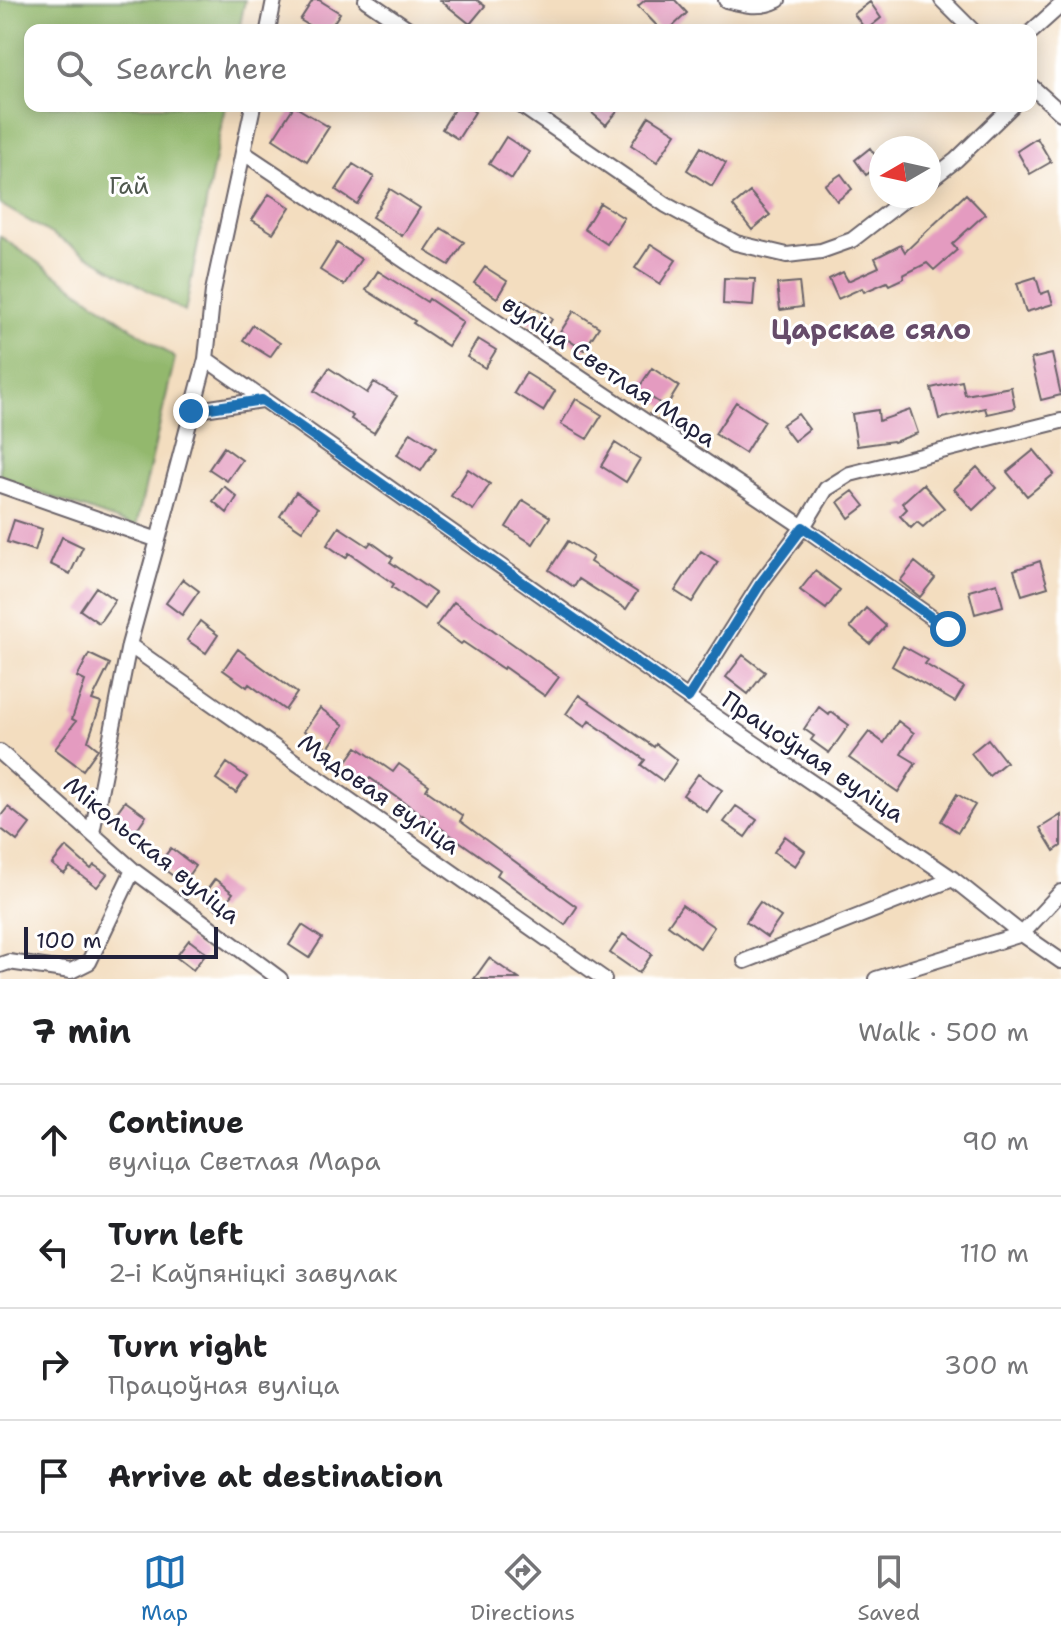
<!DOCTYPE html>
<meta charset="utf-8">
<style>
body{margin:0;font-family:"Shantell Sans",sans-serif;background:#f2f2f2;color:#202124}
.compass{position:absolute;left:869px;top:136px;width:72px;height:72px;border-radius:50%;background:#fff;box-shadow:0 4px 20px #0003;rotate:261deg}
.scale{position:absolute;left:24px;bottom:20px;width:194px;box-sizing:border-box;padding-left:8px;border:4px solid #22223b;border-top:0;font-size:22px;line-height:28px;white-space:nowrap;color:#22223b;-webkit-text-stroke:6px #fff;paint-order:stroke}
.stop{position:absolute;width:24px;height:24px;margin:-18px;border:6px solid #1f6fb2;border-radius:50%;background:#fff}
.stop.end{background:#1f6fb2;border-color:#fff;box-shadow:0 2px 8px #0008}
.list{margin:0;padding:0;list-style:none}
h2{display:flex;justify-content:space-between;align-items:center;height:104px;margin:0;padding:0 32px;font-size:34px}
h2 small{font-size:26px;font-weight:400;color:#757577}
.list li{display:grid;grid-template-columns:52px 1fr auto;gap:24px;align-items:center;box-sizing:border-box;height:112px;padding:0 32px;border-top:2px solid #e0e0e0}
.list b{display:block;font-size:30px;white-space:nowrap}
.list p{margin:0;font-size:26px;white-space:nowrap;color:#757577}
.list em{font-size:26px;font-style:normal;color:#757577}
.icon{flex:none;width:44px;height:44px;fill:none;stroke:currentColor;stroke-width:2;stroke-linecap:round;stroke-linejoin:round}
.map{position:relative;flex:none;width:1061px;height:979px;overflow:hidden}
.search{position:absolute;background:#fff;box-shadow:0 4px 20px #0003;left:24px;right:24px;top:24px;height:88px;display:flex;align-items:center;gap:20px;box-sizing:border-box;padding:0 28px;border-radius:16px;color:#757577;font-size:30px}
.sheet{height:552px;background:#fff}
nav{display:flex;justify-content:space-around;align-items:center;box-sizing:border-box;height:112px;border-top:2px solid #e0e0e0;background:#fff;font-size:22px;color:#757577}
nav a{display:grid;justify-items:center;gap:4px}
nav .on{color:#1f6fb2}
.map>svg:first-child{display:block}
.forest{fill:#93b86d;stroke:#5a6d54;stroke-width:2}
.building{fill:#e49bc0}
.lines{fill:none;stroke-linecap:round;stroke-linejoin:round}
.minor-casing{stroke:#6b6369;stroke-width:18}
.minor{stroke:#fff;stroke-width:14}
.route{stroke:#1f6fb2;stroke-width:10}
.labels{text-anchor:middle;stroke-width:6;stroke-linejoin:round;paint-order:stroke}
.park-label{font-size:24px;fill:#50594f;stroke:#fff}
.street-label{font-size:24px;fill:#22223b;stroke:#fff}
.quarter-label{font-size:28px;font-weight:bold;fill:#664c6a;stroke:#fff}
</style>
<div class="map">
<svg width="1061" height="979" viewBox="0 0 1061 979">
<rect width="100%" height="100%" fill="#fff"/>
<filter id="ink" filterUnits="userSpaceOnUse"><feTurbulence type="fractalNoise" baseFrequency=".0125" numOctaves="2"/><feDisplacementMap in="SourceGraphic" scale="16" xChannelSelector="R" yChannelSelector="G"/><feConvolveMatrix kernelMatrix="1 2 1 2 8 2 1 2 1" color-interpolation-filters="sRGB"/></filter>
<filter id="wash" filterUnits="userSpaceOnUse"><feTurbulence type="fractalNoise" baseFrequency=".006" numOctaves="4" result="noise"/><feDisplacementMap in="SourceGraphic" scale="32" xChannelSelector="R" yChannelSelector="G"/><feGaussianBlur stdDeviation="1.8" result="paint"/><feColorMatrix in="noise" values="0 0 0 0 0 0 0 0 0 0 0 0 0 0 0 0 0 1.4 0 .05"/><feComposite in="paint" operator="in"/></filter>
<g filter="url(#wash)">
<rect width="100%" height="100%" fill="#f3ddbf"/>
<path class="forest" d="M0,0H245L239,30H30V106H225L185,312L0,204Z
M0,236L175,358L136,527L0,479Z"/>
<g id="blocks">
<path class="building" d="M313,0H319L340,13L329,30H317L300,20Z
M440,0H477L485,6L470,24Z
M645,0H675L687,13L669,30H661L638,6Z
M870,2L881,18L866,30L854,14Z
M294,106L329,127L307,161L273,139Z
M456,106H466L475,112L458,139L442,129Z
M584,106H622L606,125Z
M649,116L676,133L657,162L631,145Z
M506,137L529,152L512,179L489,164Z
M1037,138L1051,162L1030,174L1017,151Z
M701,147L726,163L712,186L687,170Z
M870,148L881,164L866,175L855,160Z
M353,164L374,177L357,204L336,190Z
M841,174L852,189L837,201L825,185Z
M390,189L420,208L402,236L372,217Z
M750,192L770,215L752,230L733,206Z
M269,194L290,207L273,233L252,220Z
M966,194L985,214L952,244L957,250L934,270L927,263L903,275L904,278L889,285L887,282L864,292L862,288L838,299L829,279L843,272L848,281L879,267L875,258L901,245L905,252Z
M600,203L624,218L607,244L584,229Z
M441,228L464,242L449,265L426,251Z
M337,243L361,259L344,285L320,270Z
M651,244L676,260L660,284L635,268Z
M485,267L507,281L497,298L474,283Z
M378,271L427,302L429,299L463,322L448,346L413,323L415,321L366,290Z
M1036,277L1041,294L1049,291L1053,304L1026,312L1017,283Z
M724,278L755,279L753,306L723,304Z
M799,282L802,307L780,310L777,284Z
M523,300L552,319L544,332L514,313Z
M574,311L599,327L584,350L559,334Z
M253,325L280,343L270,357L243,340Z
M478,339L496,350L485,368L467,357Z
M1052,354L1061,395L1041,400L1031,359Z
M329,368L367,393L374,382L397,396L374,433L351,419L353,416L314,391Z
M652,368L679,386L666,407L638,389Z
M526,373L555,391L543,411L514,393Z
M962,381L965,395L1011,387L1015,408L987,414L985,408L939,419L931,388Z
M576,399L602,415L587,439L561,424Z
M736,402L765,421L745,453L715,434Z
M878,410L879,421L910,410L918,433L894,442L893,441L857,446L852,414Z
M798,414L809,429L794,441L782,425Z
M411,432L436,448L421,471L397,455Z
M615,443L640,459L626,482L601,466Z
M224,447L242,460L227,481L209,469Z
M1034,450L1054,474L1027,496L1007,472Z
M977,467L996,488L973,510L954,489Z
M468,469L490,484L473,510L451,496Z
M923,484L944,508L923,527L917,522L911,528L900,516L907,509L902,503Z
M224,486L237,497L227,513L213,501Z
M853,491L865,506L849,518L838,502Z
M296,492L318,508L302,531L280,516Z
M523,500L550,517L533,544L506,527Z
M14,520L42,529L35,551L7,542Z
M339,527L368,546L371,542L393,558L390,562L435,593L424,609L392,587L394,584L349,553L346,558L327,545Z
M62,537L83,547L70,574L50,564Z
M568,541L593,557L590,562L637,592L626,609L579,579L574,587L549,570Z
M701,551L718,562L692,602L675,591Z
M1040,561L1048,587L1022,595L1014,570Z
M915,562L935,578L920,597L900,581Z
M815,571L840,590L826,609L800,590Z
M183,579L199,591L182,615L166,603Z
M997,583L1003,606L975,614L969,591Z
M96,587L115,600L99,623L80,610Z
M454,602L559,677L545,696L504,667L503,669L463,642L461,644L436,626Z
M866,608L886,626L870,644L850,627Z
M200,621L218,635L206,653L187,640Z
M903,646L928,660L925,664L964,687L955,702L892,666Z
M238,649L297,693L285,710L249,684L247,687L223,670Z
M89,654L110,664L92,700L101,703L88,741L98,749L83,770L55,749L76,721L72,719L85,681L77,677Z
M743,655L765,672L748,694L726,677Z
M579,695L654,747L656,744L677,760L663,781L641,765L645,760L589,721L585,727L566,714Z
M819,707L829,715L831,712L849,725L829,753L811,740L814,736L804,729Z
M320,708L344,725L328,748L304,731Z
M898,721L914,733L901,754L916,763L898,792L849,758L869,732L884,743Z
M988,739L1006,762L989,776L971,753Z
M357,747L393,772L399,764L429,785L426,790L463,816L460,821L577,907L565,925L497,875L500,870L370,778L367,781L344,765Z
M227,763L247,777L236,793L216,779Z
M698,774L722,790L707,812L683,795Z
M957,794L975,805L958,832L941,821Z
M125,801L146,816L133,835L111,820Z
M736,806L757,820L745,837L724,822Z
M8,807L30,824L17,841L0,828V817Z
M1061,815V846L1054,851L1040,828Z
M785,836L805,851L795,866L774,852Z
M66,847L91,869L94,865L107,874L97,887L70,867L64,874L52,864Z
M171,848L195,866L183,883L158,865Z
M215,879L233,893L219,911L202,897Z
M760,902L781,917L767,937L746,922Z
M682,905L714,927L700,948L668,925Z
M302,925L322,938L309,958L289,945Z
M623,934L652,954L639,973L610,953Z
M189,940L206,953L193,970L176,957Z
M489,958L519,979H474Z"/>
</g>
</g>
<g filter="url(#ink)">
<use href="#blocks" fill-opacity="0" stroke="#6b6369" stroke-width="2"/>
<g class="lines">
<defs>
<path id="minor" d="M366,0L410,30
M726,0C745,5 760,9 778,0
M942,0L972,30
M268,30L274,0
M1031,32L1061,5
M1031,86L1061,113
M522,106L666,205L736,243L787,255L821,251L852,240L909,196
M244,153L803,527L948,629
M929,181L956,160L1012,106
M206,359L688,698L953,879L1022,934L1061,961
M191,411L262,400
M0,485L158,540
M129,645L604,979
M688,698L760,584L803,527L826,489L850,474L1061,421
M0,752L133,870L280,979
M92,833L129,645L158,540L206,359L213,291L253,106
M745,961L953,879
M0,965L9,962L71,971L89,962L133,870
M876,979L1022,934L1061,892"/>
</defs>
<use href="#minor" class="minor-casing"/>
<use href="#minor" class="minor"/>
</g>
</g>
<g class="lines" filter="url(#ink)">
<path class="route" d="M191,411L262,400L688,698L760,584L803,527L948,629"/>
</g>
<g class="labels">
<g class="park-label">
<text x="129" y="194">Гай</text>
</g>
<g class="street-label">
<text transform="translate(609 371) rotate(34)" y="8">вуліца Светлая Мара</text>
<text transform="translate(813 757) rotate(34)" y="8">Працоўная вуліца</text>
<text transform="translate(379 794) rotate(35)" y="8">Мядовая вуліца</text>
<text transform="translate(152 850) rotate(39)" y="8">Мікольская вуліца</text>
</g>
<g class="quarter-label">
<text x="871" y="339">Царскае сяло</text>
</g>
</g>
</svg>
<svg class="compass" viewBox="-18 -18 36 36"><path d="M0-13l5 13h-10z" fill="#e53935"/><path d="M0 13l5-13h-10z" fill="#757577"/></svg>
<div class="scale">100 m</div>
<div class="stop" style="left:948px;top:629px"></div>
<div class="stop end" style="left:191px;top:411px"></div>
<div class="search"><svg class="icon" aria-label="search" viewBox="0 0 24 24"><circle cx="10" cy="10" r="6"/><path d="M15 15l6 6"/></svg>Search here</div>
</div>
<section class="sheet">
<h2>7 min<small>Walk · 500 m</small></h2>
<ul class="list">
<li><svg class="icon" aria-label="ahead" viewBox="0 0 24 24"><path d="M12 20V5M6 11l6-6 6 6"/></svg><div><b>Continue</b><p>вуліца Светлая Мара</p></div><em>90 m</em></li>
<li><svg class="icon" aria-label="left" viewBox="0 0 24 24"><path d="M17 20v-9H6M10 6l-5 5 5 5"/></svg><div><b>Turn left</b><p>2-і Каўпяніцкі завулак</p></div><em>110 m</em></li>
<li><svg class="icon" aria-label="right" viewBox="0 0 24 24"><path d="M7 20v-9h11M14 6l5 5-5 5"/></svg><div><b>Turn right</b><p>Працоўная вуліца</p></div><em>300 m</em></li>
<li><svg class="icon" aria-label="arrive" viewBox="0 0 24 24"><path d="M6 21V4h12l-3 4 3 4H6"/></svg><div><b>Arrive at destination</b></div></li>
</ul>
</section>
<nav>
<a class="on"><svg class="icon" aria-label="map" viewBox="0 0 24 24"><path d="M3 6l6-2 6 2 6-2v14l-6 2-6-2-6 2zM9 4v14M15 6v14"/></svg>Map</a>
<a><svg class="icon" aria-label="directions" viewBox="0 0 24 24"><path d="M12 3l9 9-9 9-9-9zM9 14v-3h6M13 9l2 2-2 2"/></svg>Directions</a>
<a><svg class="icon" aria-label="saved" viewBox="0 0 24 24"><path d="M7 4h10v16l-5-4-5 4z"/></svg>Saved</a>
</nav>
